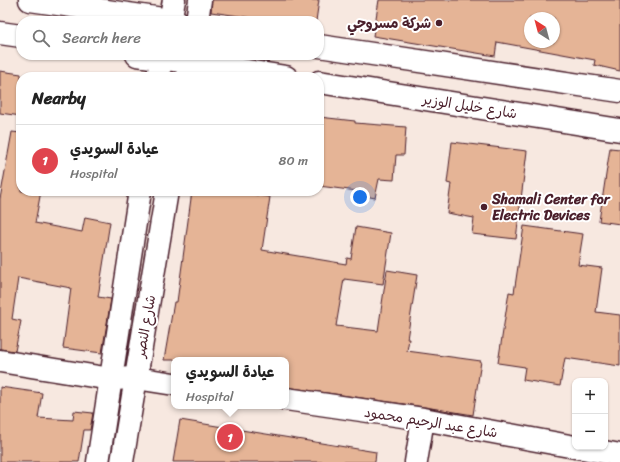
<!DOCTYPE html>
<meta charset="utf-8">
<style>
body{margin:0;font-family:Sriracha,"Playpen Sans Arabic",sans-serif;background:#f6f6f6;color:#222}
.controls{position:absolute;right:12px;bottom:12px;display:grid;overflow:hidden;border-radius:8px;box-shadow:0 1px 3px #0004}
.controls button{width:36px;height:36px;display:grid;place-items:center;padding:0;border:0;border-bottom:1px solid #e0e0e0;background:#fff;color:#222;font:20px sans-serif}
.compass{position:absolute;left:524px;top:12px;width:36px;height:36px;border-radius:50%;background:#fff;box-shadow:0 1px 3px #0004;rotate:324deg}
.you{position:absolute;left:360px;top:197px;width:14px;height:14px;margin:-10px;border:3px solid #fff;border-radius:50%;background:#1a73e8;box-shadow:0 0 0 6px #1a73e833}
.badge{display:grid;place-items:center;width:26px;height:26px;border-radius:50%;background:#2563eb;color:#fff;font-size:13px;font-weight:700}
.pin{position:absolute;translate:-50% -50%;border:2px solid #fff;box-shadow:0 1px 4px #0006}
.popup{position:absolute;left:171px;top:357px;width:118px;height:52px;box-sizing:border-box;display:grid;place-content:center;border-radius:8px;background:#fff;filter:drop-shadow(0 1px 3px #0005);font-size:13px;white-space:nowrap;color:#767676}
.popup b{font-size:15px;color:#222}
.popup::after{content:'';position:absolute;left:50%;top:100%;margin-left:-8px;border:8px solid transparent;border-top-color:#fff}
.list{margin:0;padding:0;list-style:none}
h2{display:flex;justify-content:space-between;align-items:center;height:52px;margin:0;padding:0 16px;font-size:17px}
h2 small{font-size:13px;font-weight:400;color:#767676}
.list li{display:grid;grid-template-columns:26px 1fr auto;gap:12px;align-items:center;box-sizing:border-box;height:72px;padding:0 16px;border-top:1px solid #e0e0e0}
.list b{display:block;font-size:15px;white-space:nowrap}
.list p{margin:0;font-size:13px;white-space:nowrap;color:#767676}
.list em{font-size:13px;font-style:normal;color:#767676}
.icon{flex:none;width:22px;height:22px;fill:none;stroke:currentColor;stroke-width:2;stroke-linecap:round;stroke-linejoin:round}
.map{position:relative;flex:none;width:620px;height:462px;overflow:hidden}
.search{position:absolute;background:#fff;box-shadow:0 1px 3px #0004;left:16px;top:16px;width:308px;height:44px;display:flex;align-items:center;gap:10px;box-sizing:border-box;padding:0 14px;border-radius:16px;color:#767676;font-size:15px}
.panel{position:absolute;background:#fff;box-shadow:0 1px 3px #0004;left:16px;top:72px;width:308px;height:124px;border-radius:16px}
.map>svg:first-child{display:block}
.building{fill:#e5b496;stroke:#4a1f2b;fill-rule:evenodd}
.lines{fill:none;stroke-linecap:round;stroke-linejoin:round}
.street-casing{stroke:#4a1f2b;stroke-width:25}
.secondary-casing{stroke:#4a1f2b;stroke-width:25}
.street{stroke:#fff;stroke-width:22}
.secondary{stroke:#fff;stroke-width:22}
.poi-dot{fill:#4a1f2b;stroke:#fff;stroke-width:1.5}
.labels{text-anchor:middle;stroke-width:4;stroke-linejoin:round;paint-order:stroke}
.poi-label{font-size:14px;font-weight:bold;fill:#4a1f2b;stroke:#fff;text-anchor:end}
.street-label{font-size:14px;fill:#4a1f2b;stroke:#fff}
</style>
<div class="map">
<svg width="620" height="462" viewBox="0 0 620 462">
<rect width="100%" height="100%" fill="#f7e8e0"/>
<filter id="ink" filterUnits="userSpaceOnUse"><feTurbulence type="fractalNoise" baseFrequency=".025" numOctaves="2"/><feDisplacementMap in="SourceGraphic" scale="8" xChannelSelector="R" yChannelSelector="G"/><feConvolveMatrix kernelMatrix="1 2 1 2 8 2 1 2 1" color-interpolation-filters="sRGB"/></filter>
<g filter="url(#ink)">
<path class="building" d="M212,0H319L316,21H275L211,12Z
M379,0H620V71L594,65L595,60L497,42L495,56L373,36ZM530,18H554V42H530Z
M0,71L21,74V116L0,113Z
M319,117L355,121V123L406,127L404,155H396L394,180L379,179L375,198L356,194L357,191L319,186Z
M12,132L21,133V191H41L35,223L82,232L85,217L110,222L98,297L111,299L102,353L63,348L71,288L18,278L12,319L21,321L15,351L0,349V199Z
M452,142L527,151L516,239L472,234L474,218L447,213L451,184L447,183Z
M610,148L620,149V224L599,221Z
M192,191H239L238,192L270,197L262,250L346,264L347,258L351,259L356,227L391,233L383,284L344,279L336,326L378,331L387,270L417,275L407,339H409L407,351L481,361L473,415L425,407L286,387V360H164L174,302H177Z
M524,226L583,234L578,265L602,268L596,312L620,315V366L565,358L560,386L523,380L525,367L498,363L509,292L514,293Z
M0,387L42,393L38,418L73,420L74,411L93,413L90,430H84L79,462H0Z
M180,420L376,452L375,462H173Z"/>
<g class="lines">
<defs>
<path id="street" d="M30,0L177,21
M0,33L21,36
M319,46L620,91
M137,55L189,62L286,77
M319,82L620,130
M0,361L111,379L136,378L174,384
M286,399L423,419L575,447
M577,447L620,455
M416,462L423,419"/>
<path id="secondary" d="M170,21L174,0
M197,21L200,0
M158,77L162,55
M187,77L191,55
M98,462L140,191
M122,462L167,191"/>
</defs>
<use href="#street" class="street-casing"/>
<use href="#secondary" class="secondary-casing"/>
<use href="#street" class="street"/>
<use href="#secondary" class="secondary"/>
</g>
</g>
<g class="poi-dot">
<circle cx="439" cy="23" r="4"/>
<circle cx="484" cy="207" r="4"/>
</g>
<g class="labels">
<g class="poi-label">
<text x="431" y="28">شركة مسروجي</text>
<text x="492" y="204" text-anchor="start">Shamali Center for<tspan x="492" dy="16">Electric Devices</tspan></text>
</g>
<g class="street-label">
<text transform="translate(470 106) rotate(9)" y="5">شارع خليل الوزير</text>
<text transform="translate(145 326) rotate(-80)" y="5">شارع النصر</text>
<text transform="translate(431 422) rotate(9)" y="5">شارع عبد الرحيم محمود</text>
</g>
</g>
</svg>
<div class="controls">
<button>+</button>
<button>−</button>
</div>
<svg class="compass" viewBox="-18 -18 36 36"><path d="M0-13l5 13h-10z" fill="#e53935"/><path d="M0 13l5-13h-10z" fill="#767676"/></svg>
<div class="you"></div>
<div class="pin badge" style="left:230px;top:437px;background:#e0444e">1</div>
<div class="popup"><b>عيادة السويدي</b>Hospital</div>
<div class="search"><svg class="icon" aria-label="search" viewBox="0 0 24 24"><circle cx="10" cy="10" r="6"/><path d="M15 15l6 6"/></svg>Search here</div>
<section class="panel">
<h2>Nearby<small></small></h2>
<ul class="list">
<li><span class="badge" style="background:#e0444e">1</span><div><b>عيادة السويدي</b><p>Hospital</p></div><em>80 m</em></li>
</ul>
</section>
</div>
